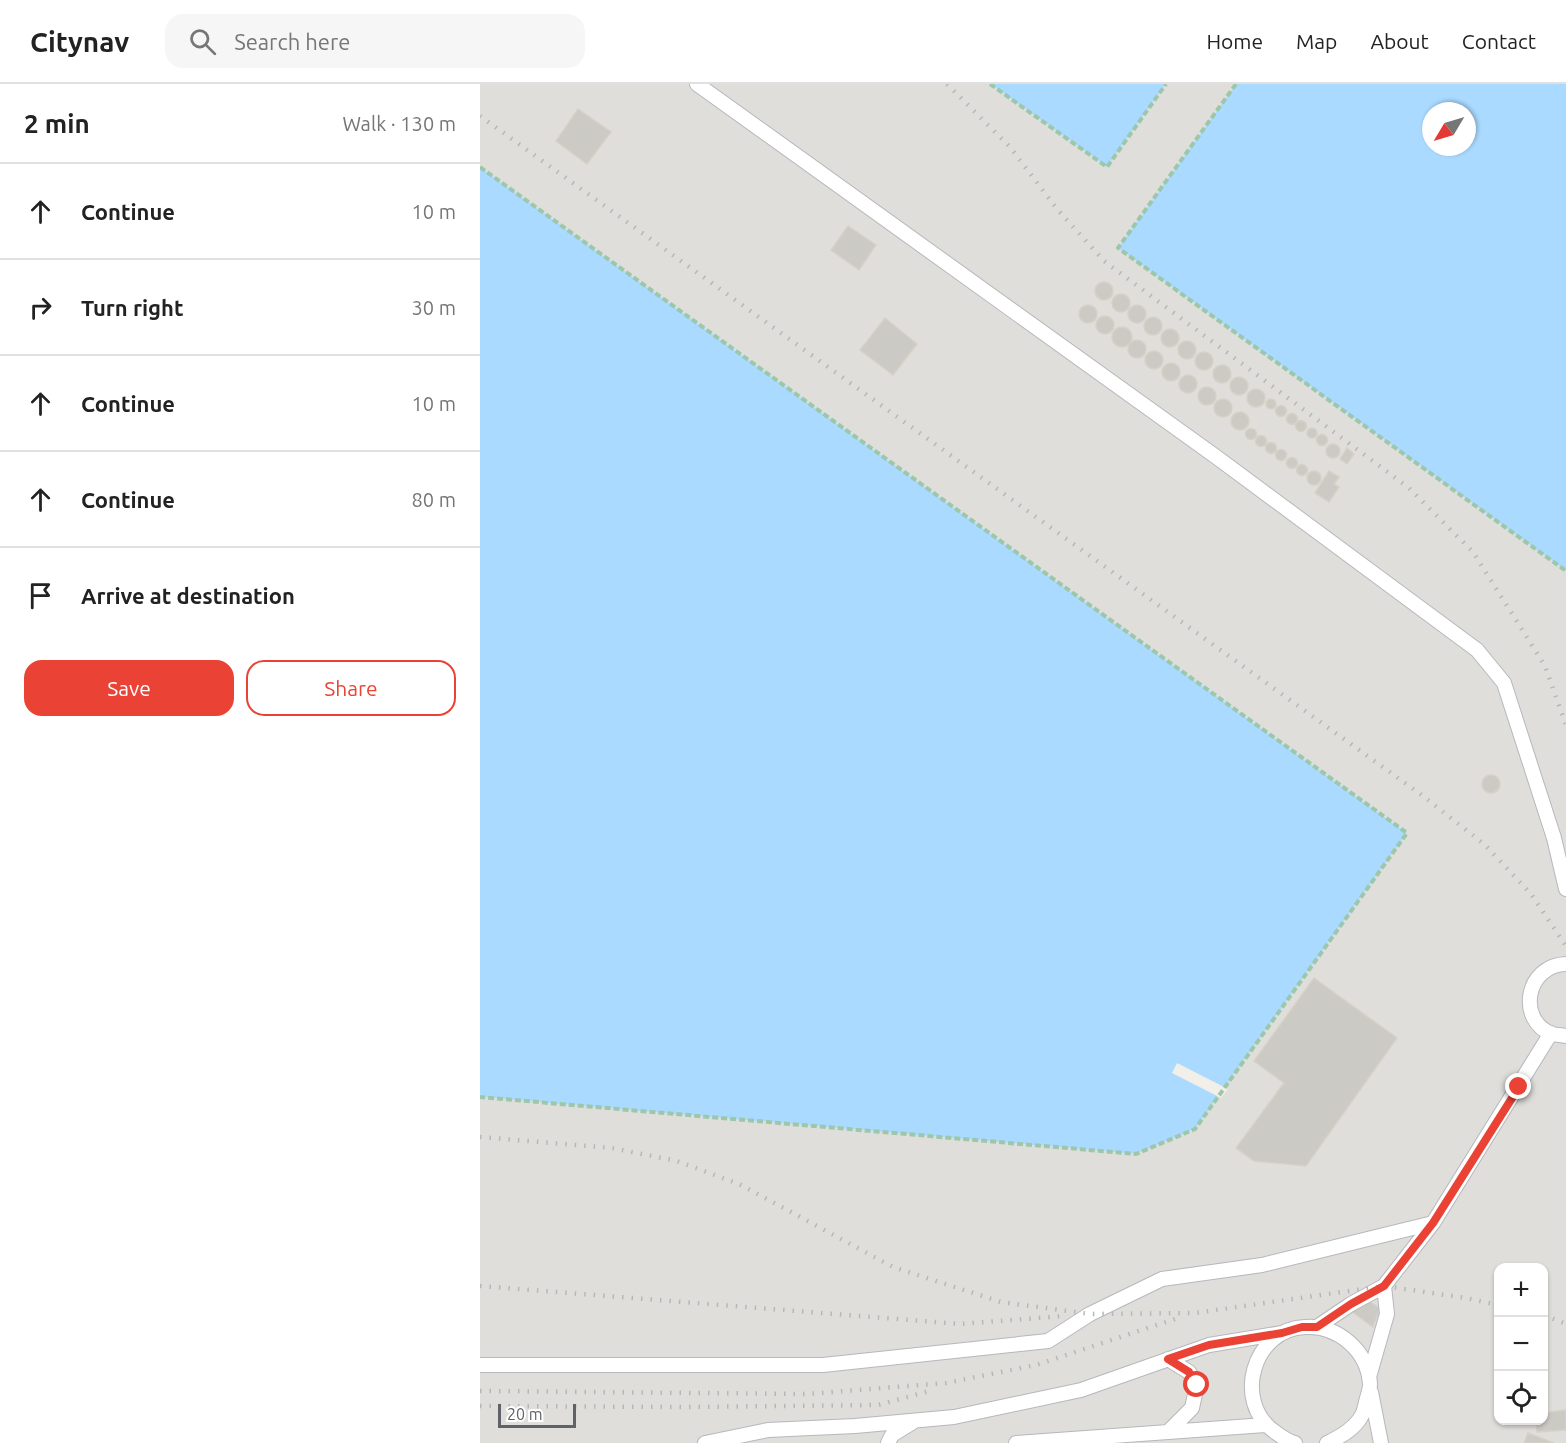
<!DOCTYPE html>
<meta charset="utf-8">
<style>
body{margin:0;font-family:Ubuntu,sans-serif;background:#f6f6f6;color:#222}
.controls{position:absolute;right:18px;bottom:18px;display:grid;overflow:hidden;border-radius:12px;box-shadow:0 2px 4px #0004}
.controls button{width:54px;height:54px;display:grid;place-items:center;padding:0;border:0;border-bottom:2px solid #e0e0e0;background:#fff;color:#222;font:30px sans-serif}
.compass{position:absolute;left:942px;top:18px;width:54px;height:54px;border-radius:50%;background:#fff;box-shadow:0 2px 4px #0004;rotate:232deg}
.scale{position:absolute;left:18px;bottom:15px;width:78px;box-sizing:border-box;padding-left:6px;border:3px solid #5f6368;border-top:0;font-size:16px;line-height:21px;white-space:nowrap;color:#5f6368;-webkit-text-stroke:4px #fff;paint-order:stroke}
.stop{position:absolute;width:18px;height:18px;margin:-14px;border:4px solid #ea4335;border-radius:50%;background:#fff}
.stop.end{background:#ea4335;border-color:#fff;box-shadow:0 2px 6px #0008}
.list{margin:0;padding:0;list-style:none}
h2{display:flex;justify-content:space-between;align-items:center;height:78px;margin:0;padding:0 24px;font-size:26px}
h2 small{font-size:20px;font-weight:400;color:#767676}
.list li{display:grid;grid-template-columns:39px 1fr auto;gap:18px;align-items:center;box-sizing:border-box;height:96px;padding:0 24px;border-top:2px solid #e0e0e0}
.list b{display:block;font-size:22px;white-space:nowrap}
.list em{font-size:20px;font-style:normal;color:#767676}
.actions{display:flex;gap:12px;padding:18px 24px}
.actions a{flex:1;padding:14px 0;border:2px solid #ea4335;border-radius:18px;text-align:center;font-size:21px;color:#ea4335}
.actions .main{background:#ea4335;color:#fff}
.icon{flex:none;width:33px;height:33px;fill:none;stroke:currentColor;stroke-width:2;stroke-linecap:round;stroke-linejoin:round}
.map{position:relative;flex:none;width:1086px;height:1359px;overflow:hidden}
header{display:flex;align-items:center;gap:36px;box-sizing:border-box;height:84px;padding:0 30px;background:#fff;border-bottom:2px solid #e0e0e0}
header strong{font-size:28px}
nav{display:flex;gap:33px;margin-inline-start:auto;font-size:21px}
.search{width:420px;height:54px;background:#f6f6f6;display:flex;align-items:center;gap:15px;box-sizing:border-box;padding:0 21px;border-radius:18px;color:#767676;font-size:22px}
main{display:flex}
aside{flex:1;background:#fff}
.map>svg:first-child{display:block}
.industrial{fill:#e0deda;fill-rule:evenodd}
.water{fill:#aadaff;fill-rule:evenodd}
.pier{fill:#f1efe8}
.building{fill:#cccac5;stroke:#d6d1c6;stroke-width:1.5}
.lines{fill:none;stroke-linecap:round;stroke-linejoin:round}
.lane-casing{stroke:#b5b8bc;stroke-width:16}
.path{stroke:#9cc7a9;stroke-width:4;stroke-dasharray:6 3;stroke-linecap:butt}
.lane{stroke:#fff;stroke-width:14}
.rail{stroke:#b6b7b8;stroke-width:4.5;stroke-dasharray:1.5 8;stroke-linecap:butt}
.route{stroke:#ea4335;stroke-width:8}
</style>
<header>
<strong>Citynav</strong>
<div class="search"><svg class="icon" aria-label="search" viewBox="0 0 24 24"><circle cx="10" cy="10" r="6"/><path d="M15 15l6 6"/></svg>Search here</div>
<nav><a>Home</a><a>Map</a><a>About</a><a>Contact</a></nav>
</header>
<main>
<aside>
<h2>2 min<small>Walk · 130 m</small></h2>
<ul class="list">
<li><svg class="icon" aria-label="ahead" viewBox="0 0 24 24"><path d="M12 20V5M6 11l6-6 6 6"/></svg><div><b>Continue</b></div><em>10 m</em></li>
<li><svg class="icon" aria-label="right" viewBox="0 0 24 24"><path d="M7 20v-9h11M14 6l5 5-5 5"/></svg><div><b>Turn right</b></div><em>30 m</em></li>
<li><svg class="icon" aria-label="ahead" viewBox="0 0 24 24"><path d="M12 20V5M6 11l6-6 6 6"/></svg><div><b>Continue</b></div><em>10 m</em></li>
<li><svg class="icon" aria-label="ahead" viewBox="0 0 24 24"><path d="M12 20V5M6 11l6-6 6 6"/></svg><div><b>Continue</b></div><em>80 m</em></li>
<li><svg class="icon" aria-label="arrive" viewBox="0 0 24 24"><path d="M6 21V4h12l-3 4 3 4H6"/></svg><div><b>Arrive at destination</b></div></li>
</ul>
<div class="actions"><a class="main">Save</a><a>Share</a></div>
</aside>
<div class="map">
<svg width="1086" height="1359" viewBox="0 0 1086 1359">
<rect width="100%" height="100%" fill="#f1efe8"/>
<path class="industrial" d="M0,0H510L627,83L686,0H756L639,164L1086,487V1359H0V1013L656,1070L927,749L0,83ZM1018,1184H1064V1336H1018Z"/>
<path class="water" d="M510,0H686L627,83Z
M756,0H1086V487L638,164ZM951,27H987V63H951Z
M0,83L927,749L715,1045L656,1070L0,1013Z"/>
<path class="pier" d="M697,979L748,1005L741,1014L692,989Z"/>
<path class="building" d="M98,25L131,48L107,80L76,57Z
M368,142L396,161L379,186L351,166Z
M615 207a9 9 0 1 1 18 0a9 9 0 1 1-18 0Z
M632 219a9 9 0 1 1 18 0a9 9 0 1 1-18 0Z
M648 230a9 9 0 1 1 18 0a9 9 0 1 1-18 0Z
M599 230a9 9 0 1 1 18 0a9 9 0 1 1-18 0Z
M616 241a9 9 0 1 1 18 0a9 9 0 1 1-18 0Z
M664 242a9 9 0 1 1 18 0a9 9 0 1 1-18 0Z
M405,234L437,260L413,291L380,266Z
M632 253a10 10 0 1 1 20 0a10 10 0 1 1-20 0Z
M681 254a9 9 0 1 1 18 0a9 9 0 1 1-18 0Z
M648 265a9 9 0 1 1 18 0a9 9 0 1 1-18 0Z
M698 266a9 9 0 1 1 18 0a9 9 0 1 1-18 0Z
M665 276a9 9 0 1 1 18 0a9 9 0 1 1-18 0Z
M715 277a9 9 0 1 1 18 0a9 9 0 1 1-18 0Z
M682 288a9 9 0 1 1 18 0a9 9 0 1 1-18 0Z
M733 290a9 9 0 1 1 18 0a9 9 0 1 1-18 0Z
M699 300a9 9 0 1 1 18 0a9 9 0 1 1-18 0Z
M750 302a9 9 0 1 1 18 0a9 9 0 1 1-18 0Z
M718 312a9 9 0 1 1 18 0a9 9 0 1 1-18 0Z
M767 314a9 9 0 1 1 18 0a9 9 0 1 1-18 0Z
M734 324a9 9 0 1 1 18 0a9 9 0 1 1-18 0Z
M786 320a5 5 0 1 1 10 0a5 5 0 1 1-10 0Z
M795.5 327a5.5 5.5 0 1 1 11 0a5.5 5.5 0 1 1-11 0Z
M751 337a9 9 0 1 1 18 0a9 9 0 1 1-18 0Z
M806.5 335a5.5 5.5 0 1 1 11 0a5.5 5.5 0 1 1-11 0Z
M815.5 342a5.5 5.5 0 1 1 11 0a5.5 5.5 0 1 1-11 0Z
M827 349a5 5 0 1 1 10 0a5 5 0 1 1-10 0Z
M765.5 350a5.5 5.5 0 1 1 11 0a5.5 5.5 0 1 1-11 0Z
M836.5 356a5.5 5.5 0 1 1 11 0a5.5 5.5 0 1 1-11 0Z
M775.5 357a5.5 5.5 0 1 1 11 0a5.5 5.5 0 1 1-11 0Z
M785.5 364a5.5 5.5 0 1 1 11 0a5.5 5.5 0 1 1-11 0Z
M846 367a7 7 0 1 1 14 0a7 7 0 1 1-14 0Z
M867,364L874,370L867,380L860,375Z
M795.5 371a5.5 5.5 0 1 1 11 0a5.5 5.5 0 1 1-11 0Z
M806.5 379a5.5 5.5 0 1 1 11 0a5.5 5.5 0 1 1-11 0Z
M816.5 386a5.5 5.5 0 1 1 11 0a5.5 5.5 0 1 1-11 0Z
M849,387L859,393L854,400L859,403L849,418L835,409Z
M827 394a7 7 0 1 1 14 0a7 7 0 1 1-14 0Z
M1002 700a9 9 0 1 1 18 0a9 9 0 1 1-18 0Z
M834,894L917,954L826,1082L774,1077L756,1064L804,999L774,977Z
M885,1215L900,1224L893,1243L871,1227Z
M1086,1326V1346L1057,1348L1056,1336H1064V1329Z
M1048,1349L1074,1359H1044Z"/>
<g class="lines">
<defs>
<path id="lane" d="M217,0L735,372L997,566L1024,599L1074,754L1086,805
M1086,880C1046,881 1036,936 1072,950C1076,951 1082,951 1086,952
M837,1243L871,1220L904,1202L953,1139L1071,949
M688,1275L709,1288L717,1301L712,1324L689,1347
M0,1281H343L568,1257L610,1230L682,1195L782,1181L953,1139
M889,1293L907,1230L904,1202
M891,1308L901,1359
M225,1359L288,1346L375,1342L474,1333L601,1306L729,1261L802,1249
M408,1359L412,1351L433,1338
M536,1359L785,1341
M815,1359C807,1357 802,1353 795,1348C752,1318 773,1245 825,1243C858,1241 888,1267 890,1300C890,1306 887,1313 886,1318C885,1322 884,1328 882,1331C875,1345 860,1353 847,1359"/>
</defs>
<use href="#lane" class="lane-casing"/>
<path class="path" d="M510,0L627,83L686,0
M756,0L638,164L1086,487
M0,83L927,749L715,1045L656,1070L0,1013"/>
<use href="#lane" class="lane"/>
<path class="rail" d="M467,0L530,63L577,125L624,177L929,404L993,468L1065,582L1086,641
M0,32L943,712L1004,760L1051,810L1086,862
M0,1053L132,1064L197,1077L259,1100L413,1183L521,1218L610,1230L715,1229L904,1202L986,1214L1018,1221
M0,1202L480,1240L584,1232
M1064,1231L1086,1240
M0,1307L327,1310L466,1299L556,1281L701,1233
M0,1322L208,1323L398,1321L453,1306"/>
</g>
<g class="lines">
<path class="route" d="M717,1301L709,1288L688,1275L729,1261L802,1249L822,1243H837L871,1220L904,1202L953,1139L1039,1003"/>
</g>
</svg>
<div class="controls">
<button>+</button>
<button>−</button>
<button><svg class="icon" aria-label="locate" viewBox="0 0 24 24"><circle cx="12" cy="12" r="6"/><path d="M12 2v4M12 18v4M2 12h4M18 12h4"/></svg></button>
</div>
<svg class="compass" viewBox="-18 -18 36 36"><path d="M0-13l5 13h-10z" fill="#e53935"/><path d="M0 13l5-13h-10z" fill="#767676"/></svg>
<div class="scale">20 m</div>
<div class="stop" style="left:717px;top:1301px"></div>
<div class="stop end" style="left:1039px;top:1003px"></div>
</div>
</main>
